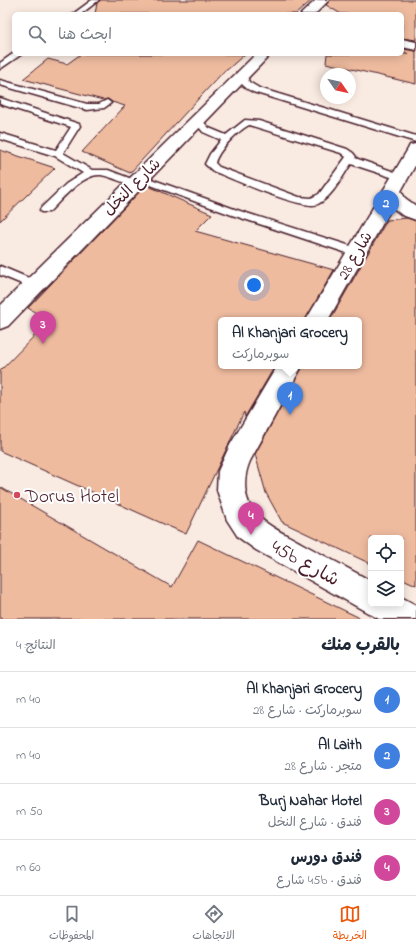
<!DOCTYPE html>
<html lang="ar">
<meta charset="utf-8">
<style>
body{margin:0;font-family:"Indie Flower","Playpen Sans Arabic",sans-serif;background:#f2f2f3;color:#1f2937;direction:rtl}
.controls{position:absolute;right:12px;bottom:12px;display:grid;overflow:hidden;border-radius:6px;box-shadow:0 2px 10px #0003}
.controls button{width:36px;height:36px;display:grid;place-items:center;padding:0;border:0;border-bottom:1px solid #e0e1e3;background:#fff;color:#1f2937;font:20px sans-serif}
.compass{position:absolute;left:320px;top:68px;width:36px;height:36px;border-radius:50%;background:#fff;box-shadow:0 2px 10px #0003;rotate:124deg}
.you{position:absolute;left:254px;top:285px;width:14px;height:14px;margin:-10px;border:3px solid #fff;border-radius:50%;background:#1a73e8;box-shadow:0 0 0 6px #1a73e833}
.badge{display:grid;place-items:center;width:26px;height:26px;border-radius:50%;background:#ea580c;color:#fff;font-size:13px;font-weight:700}
.pin{position:absolute;translate:-50% -33px;filter:drop-shadow(0 1px 2px #0008)}
.pin::after{content:'';position:absolute;top:21px;width:14px;height:12px;background:inherit;clip-path:polygon(0 0,100% 0,50% 100%)}
.popup{position:absolute;left:218px;top:317px;width:144px;height:52px;box-sizing:border-box;display:grid;place-content:center;border-radius:6px;background:#fff;filter:drop-shadow(0 1px 3px #0005);font-size:13px;white-space:nowrap;color:#747a83}
.popup b{font-size:15px;color:#1f2937}
.popup::after{content:'';position:absolute;left:50%;top:100%;margin-left:-8px;border:8px solid transparent;border-top-color:#fff}
.list{margin:0;padding:0;list-style:none}
h2{display:flex;justify-content:space-between;align-items:center;height:52px;margin:0;padding:0 16px;font-size:17px}
h2 small{font-size:13px;font-weight:400;color:#747a83}
.list li{display:grid;grid-template-columns:26px 1fr auto;gap:12px;align-items:center;box-sizing:border-box;height:56px;padding:0 16px;border-top:1px solid #e0e1e3}
.list b{display:block;font-size:15px;white-space:nowrap}
.list p{margin:0;font-size:13px;white-space:nowrap;color:#747a83}
.list em{font-size:13px;font-style:normal;color:#747a83}
.icon{flex:none;width:22px;height:22px;fill:none;stroke:currentColor;stroke-width:2;stroke-linecap:round;stroke-linejoin:round}
.map{position:relative;flex:none;width:416px;height:619px;overflow:hidden;direction:ltr}
.search{position:absolute;background:#fff;box-shadow:0 2px 10px #0003;left:12px;right:12px;top:12px;height:44px;display:flex;align-items:center;gap:10px;box-sizing:border-box;padding:0 14px;border-radius:6px;color:#747a83;font-size:15px}
.sheet{height:276px;background:#fff}
nav{display:flex;justify-content:space-around;align-items:center;box-sizing:border-box;height:56px;border-top:1px solid #e0e1e3;background:#fff;font-size:11px;color:#747a83}
nav a{display:grid;justify-items:center;gap:2px}
nav .on{color:#ea580c}
.map>svg:first-child{display:block}
.building{fill:#eebb9f;stroke:#4a1f2b}
.lines{fill:none;stroke-linecap:round;stroke-linejoin:round}
.service-casing{stroke:#4a1f2b;stroke-width:3}
.minor-casing{stroke:#4a1f2b;stroke-width:3}
.service{fill:#fff;fill-rule:evenodd}
.minor{fill:#fff;fill-rule:evenodd}
.poi-dot{fill:#d1495b;stroke:#fff;stroke-width:1.5}
.labels{text-anchor:middle;stroke-width:4;stroke-linejoin:round;paint-order:stroke}
.street-label{font-size:16px;fill:#4a1f2b;stroke:#fff}
.near-poi-label{font-size:19px;fill:#4a1f2b;stroke:#fff;text-anchor:start}
.near-street-label{font-size:19px;fill:#4a1f2b;stroke:#fff}
</style>
<div class="map">
<svg width="416" height="619" viewBox="0 0 416 619">
<rect width="100%" height="100%" fill="#faebe2"/>
<filter id="ink" filterUnits="userSpaceOnUse"><feTurbulence type="fractalNoise" baseFrequency=".025" numOctaves="2"/><feDisplacementMap in="SourceGraphic" scale="8" xChannelSelector="R" yChannelSelector="G"/><feConvolveMatrix kernelMatrix="1 2 1 2 8 2 1 2 1" color-interpolation-filters="sRGB"/></filter>
<g filter="url(#ink)">
<path class="building" d="M100,0H312L296,14H95L97,3Z
M330,0H416V40L402,38V14H341L326,5Z
M402,49L416,51V84L326,63L327,54H408L402,50Z
M81,54H245L227,70H225L130,173L82,152L125,106L112,102L108,99L103,100L23,79L48,59L67,64Z
M0,150L55,168L0,221Z
M146,185L212,214L195,231L334,270L305,320H221V366H275L245,417L244,412L186,534L0,451V371L49,321L28,308Z
M407,218L416,221V585L401,578V538H371V564L282,522L266,493L255,454L303,366H359V320H330L387,220Z
M0,487L172,587L198,540L362,619H0Z"/>
<g class="lines">
<defs>
<path id="service" d="M92,0H99L81,14H73Z
M14,53L22,54L0,69V63Z
M240,73H246L249,82L259,88L416,136V142L253,92C245,88 237,82 240,73Z
M0,80L87,104H99L107,100L111,103L104,108L87,110L0,85Z
M0,98L79,124L80,126L63,153L92,170H108L137,181L139,183L134,186C123,183 113,177 101,175C83,173 61,200 49,212H41L40,210L41,208L66,184L83,173L55,156L0,139V133L56,150L71,127L0,104Z
M197,117L200,118L209,128L226,135L245,120L259,121L347,149L353,153L356,157L355,158L403,175L405,177L400,180L351,164C342,177 333,196 318,204C304,211 230,178 213,171L205,164L210,154L221,140L203,132L193,120ZM249,125L341,153L346,157L319,194L311,198L299,197L219,167L215,163C218,150 238,131 249,125Z
M140,175L240,211L360,249L362,252L360,255L356,256L232,215L137,180L135,178Z
M0,266L38,282L40,285L38,288L34,289L0,275Z"/>
<path id="minor" d="M316,0H329L315,14H301Z
M402,39L416,42V50L402,47Z
M256,54H271L8,326L0,329V306Z
M416,144V164L401,191L405,198L416,206V220L402,215L392,207L328,320H306L408,149L410,145Z
M277,366H302L250,461C242,479 243,503 259,517C271,528 287,535 301,543C324,556 348,568 371,581V604H401V597L416,605V619H379L256,550L238,537L227,520L217,490L218,471L230,445Z"/>
</defs>
<use href="#service" class="service-casing"/>
<use href="#minor" class="minor-casing"/>
<use href="#service" class="service"/>
<use href="#minor" class="minor"/>
</g>
</g>
<circle class="poi-dot" cx="17" cy="495" r="4"/>
<g class="labels">
<g class="street-label">
<text transform="translate(131 186) rotate(-45)" y="6">شارع النخل</text>
<text transform="translate(354 255) rotate(-60)" y="6">شارع 28</text>
</g>
<g class="near-poi-label">
<text x="25" y="502">Dorus Hotel</text>
</g>
<g class="near-street-label">
<text transform="translate(306 562) rotate(29)" y="7">45b شارع</text>
</g>
</g>
</svg>
<div class="controls">
<button><svg class="icon" aria-label="locate" viewBox="0 0 24 24"><circle cx="12" cy="12" r="6"/><path d="M12 2v4M12 18v4M2 12h4M18 12h4"/></svg></button>
<button><svg class="icon" aria-label="layers" viewBox="0 0 24 24"><path d="M12 4l9 5-9 5-9-5zM3 14l9 5 9-5"/></svg></button>
</div>
<svg class="compass" viewBox="-18 -18 36 36"><path d="M0-13l5 13h-10z" fill="#e53935"/><path d="M0 13l5-13h-10z" fill="#747a83"/></svg>
<div class="you"></div>
<div class="pin badge" style="left:290px;top:415px;background:#3f7fe0">1</div>
<div class="popup"><b>Al Khanjari Grocery</b>سوبرماركت</div>
<div class="pin badge" style="left:386px;top:223px;background:#3f7fe0">2</div>
<div class="pin badge" style="left:43px;top:344px;background:#d1479c">3</div>
<div class="pin badge" style="left:251px;top:535px;background:#d1479c">4</div>
<div class="search"><svg class="icon" aria-label="search" viewBox="0 0 24 24"><circle cx="10" cy="10" r="6"/><path d="M15 15l6 6"/></svg>ابحث هنا</div>
</div>
<section class="sheet">
<h2>بالقرب منك<small>النتائج: 4</small></h2>
<ul class="list">
<li><span class="badge" style="background:#3f7fe0">1</span><div><b>Al Khanjari Grocery</b><p>سوبرماركت · شارع 28</p></div><em>40 m</em></li>
<li><span class="badge" style="background:#3f7fe0">2</span><div><b>Al Laith</b><p>متجر · شارع 28</p></div><em>40 m</em></li>
<li><span class="badge" style="background:#d1479c">3</span><div><b>Burj Nahar Hotel</b><p>فندق · شارع النخل</p></div><em>50 m</em></li>
<li><span class="badge" style="background:#d1479c">4</span><div><b>فندق دورس</b><p>فندق · 45b شارع</p></div><em>60 m</em></li>
</ul>
</section>
<nav>
<a class="on"><svg class="icon" aria-label="map" viewBox="0 0 24 24"><path d="M3 6l6-2 6 2 6-2v14l-6 2-6-2-6 2zM9 4v14M15 6v14"/></svg>الخريطة</a>
<a><svg class="icon" aria-label="directions" viewBox="0 0 24 24"><path d="M12 3l9 9-9 9-9-9zM9 14v-3h6M13 9l2 2-2 2"/></svg>الاتجاهات</a>
<a><svg class="icon" aria-label="saved" viewBox="0 0 24 24"><path d="M7 4h10v16l-5-4-5 4z"/></svg>المحفوظات</a>
</nav>
